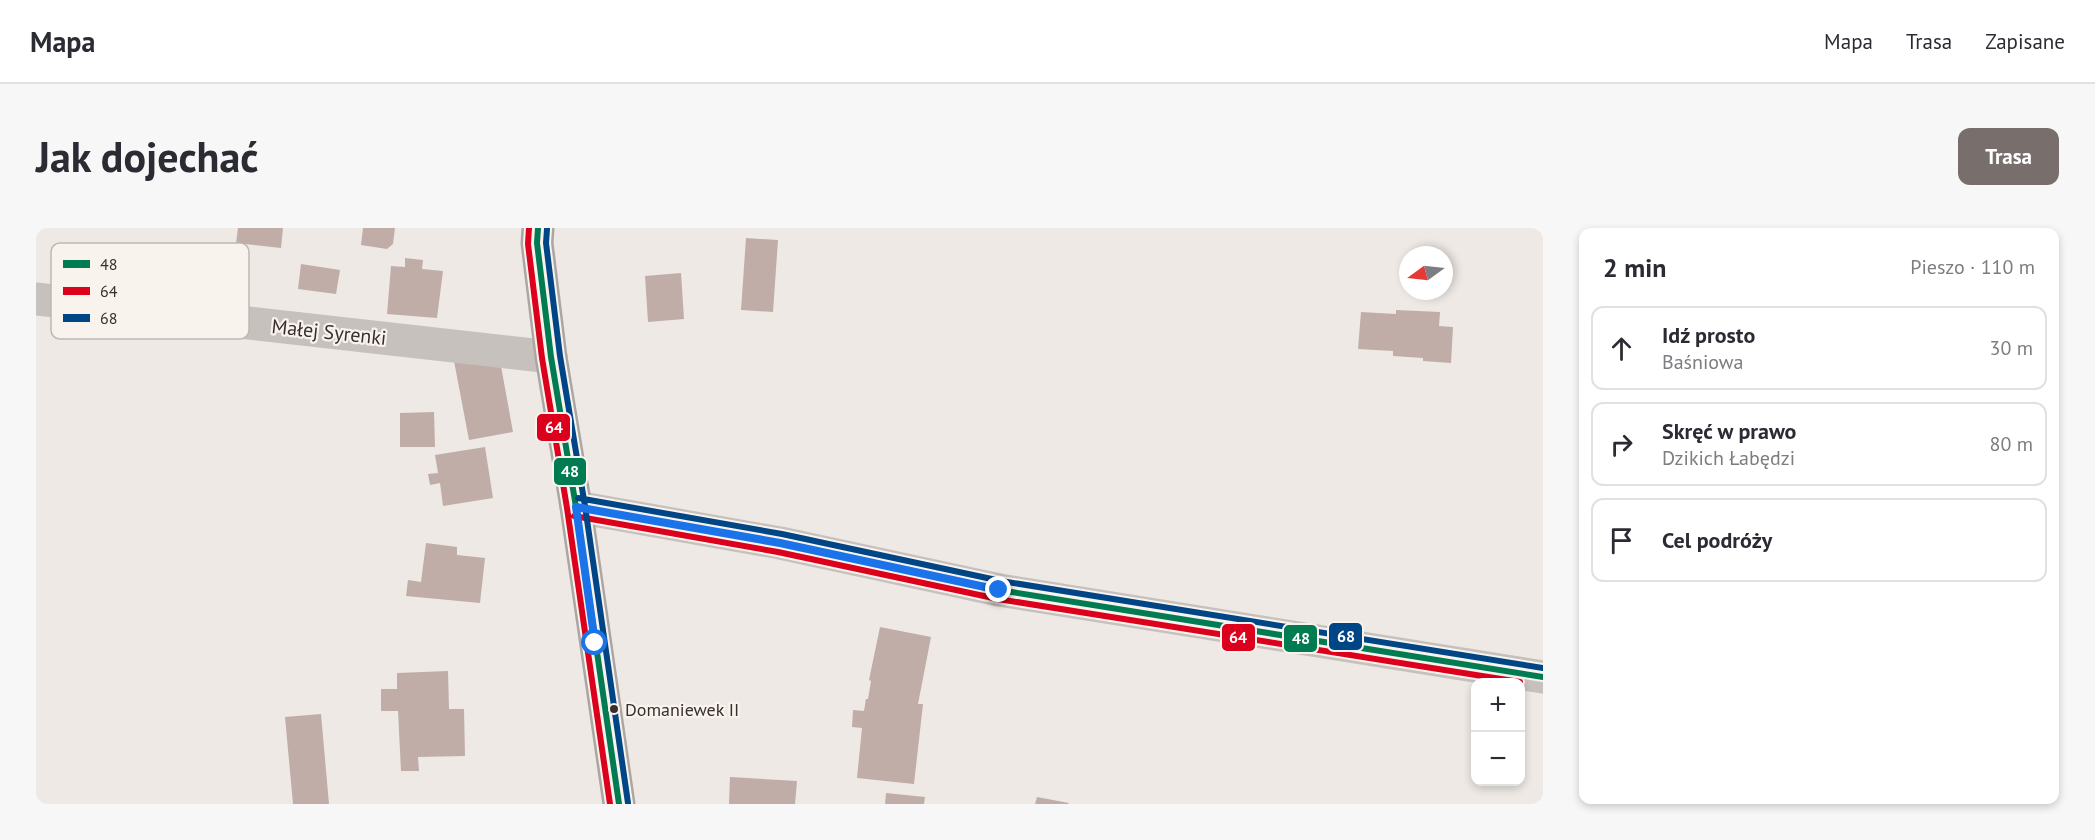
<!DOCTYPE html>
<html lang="pl">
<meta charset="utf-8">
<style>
body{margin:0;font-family:"PT Sans",sans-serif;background:#f7f7f7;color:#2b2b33}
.controls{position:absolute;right:18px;bottom:18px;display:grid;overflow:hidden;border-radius:12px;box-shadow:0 3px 9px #0003}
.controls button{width:54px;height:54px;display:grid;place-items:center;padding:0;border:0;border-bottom:2px solid #e1e1e2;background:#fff;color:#2b2b33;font:30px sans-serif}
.compass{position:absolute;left:1363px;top:18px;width:54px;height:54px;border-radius:50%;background:#fff;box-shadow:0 3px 9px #0003;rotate:255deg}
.stop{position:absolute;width:18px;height:18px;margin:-14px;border:4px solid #1a73e8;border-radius:50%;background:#fff}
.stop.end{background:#1a73e8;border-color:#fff;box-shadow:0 2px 6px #0008}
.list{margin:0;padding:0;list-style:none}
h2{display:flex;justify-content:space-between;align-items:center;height:78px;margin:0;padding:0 24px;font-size:26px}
h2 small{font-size:20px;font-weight:400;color:#7c7c81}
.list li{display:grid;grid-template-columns:39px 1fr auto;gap:18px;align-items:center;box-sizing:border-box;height:84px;margin:0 12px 12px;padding:0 12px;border:2px solid #e1e1e2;border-radius:12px}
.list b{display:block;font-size:22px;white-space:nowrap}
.list p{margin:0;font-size:20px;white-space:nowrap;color:#7c7c81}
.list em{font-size:20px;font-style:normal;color:#7c7c81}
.icon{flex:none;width:33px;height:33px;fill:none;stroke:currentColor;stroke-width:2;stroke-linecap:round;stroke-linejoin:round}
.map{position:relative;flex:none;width:1507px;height:576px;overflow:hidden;border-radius:12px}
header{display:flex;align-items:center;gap:36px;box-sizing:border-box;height:84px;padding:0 30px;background:#fff;border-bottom:2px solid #e1e1e2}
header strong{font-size:28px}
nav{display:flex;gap:33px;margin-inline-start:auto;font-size:21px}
.intro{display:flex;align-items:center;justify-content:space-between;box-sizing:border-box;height:144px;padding:0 36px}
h1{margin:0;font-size:42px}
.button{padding:15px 27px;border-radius:12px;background:#786f6d;color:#fff;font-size:21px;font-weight:700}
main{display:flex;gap:36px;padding:0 36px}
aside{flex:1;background:#fff;border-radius:12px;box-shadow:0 3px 9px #0003}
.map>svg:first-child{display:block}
.building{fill:#c0ada8}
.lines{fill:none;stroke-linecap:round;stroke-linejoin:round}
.minor{stroke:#c7c1be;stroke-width:33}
.major{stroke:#aca6a3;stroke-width:33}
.bus-1-casing{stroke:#f9f3ee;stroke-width:10}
.bus-2-casing{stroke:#f9f3ee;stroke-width:10}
.bus-3-casing{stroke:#f9f3ee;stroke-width:10}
.bus-1{stroke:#017b52;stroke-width:6}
.bus-2{stroke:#db011c;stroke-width:6}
.bus-3{stroke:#004586;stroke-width:6}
.route{stroke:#1a73e8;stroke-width:8}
.bus-dot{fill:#382e2c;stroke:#f9f3ee;stroke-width:2}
.labels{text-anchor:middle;stroke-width:4.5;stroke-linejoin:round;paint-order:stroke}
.bus-label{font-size:18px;fill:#382e2c;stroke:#f9f3ee;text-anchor:start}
.street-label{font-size:20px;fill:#382e2c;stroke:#f9f3ee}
.key{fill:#f9f3ee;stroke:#bfb8b4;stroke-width:1.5}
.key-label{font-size:16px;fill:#382e2c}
.line-badge{stroke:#f9f3ee;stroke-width:2}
.badge-label{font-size:16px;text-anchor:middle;font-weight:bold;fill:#fff}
</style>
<header>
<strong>Mapa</strong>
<nav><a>Mapa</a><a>Trasa</a><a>Zapisane</a></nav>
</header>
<div class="intro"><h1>Jak dojechać</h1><a class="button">Trasa</a></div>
<main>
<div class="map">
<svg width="1507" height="576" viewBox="0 0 1507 576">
<rect width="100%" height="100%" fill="#eee9e5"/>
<path class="building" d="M202,0H247L245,20L200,15Z
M327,0H359L357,16L351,21L325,17Z
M710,10L742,12L737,84L705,82Z
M369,30L387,32L386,41L407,43L401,90L351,86L355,38L369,39Z
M265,36L304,42L300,66L262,61Z
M645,45L648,91L612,94L609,48Z
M1360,82L1404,84L1403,98L1417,99L1415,135L1387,133V130L1357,128V123L1322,121L1325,84L1360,86Z
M418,133L465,138L477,204L433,212Z
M398,184L399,219H364V185Z
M449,219L457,270L407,278L404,255L394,257L392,246L402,245L399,227Z
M390,315L421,319V327L449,330L444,375L370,368L372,352L385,354Z
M844,399L895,409L882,476H887L878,556L821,550L826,500L816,499L817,482L828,483L830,471H832L835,453L833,452Z
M412,443L413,481H428L429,528L382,529L383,543H365L362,483H345V461H361V445Z
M285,486L293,576H257L249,489Z
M694,549L761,553L759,576H693Z
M850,565L889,569L888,576H849Z
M1001,569L1033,575L1032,576H999Z"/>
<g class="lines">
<path class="minor" d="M0,71L515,129
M540,279L744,315L963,362L1507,449"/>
<path class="major" d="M502,0L501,15L515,129L540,279L583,576"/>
<defs>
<path id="bus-1" d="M502,0L501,15L515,129L540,279L583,576
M540,279L744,315L963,362L1507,449"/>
<path id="bus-2" d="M493,0L492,16L506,130L531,280L574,576
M538,288L742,324L962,371L1484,454"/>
<path id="bus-3" d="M511,1L510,15L524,128L549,278L592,575
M542,270L746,306L965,353L1507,440"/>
</defs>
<use href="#bus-1" class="bus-1-casing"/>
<use href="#bus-2" class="bus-2-casing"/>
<use href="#bus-3" class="bus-3-casing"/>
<use href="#bus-1" class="bus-1"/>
<use href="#bus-2" class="bus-2"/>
<use href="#bus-3" class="bus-3"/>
</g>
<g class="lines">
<path class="route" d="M559,415L540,279L744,315L963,362"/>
</g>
<circle class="bus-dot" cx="578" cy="481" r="5"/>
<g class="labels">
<g class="bus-label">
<text x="589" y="488">Domaniewek II</text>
</g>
<g class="street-label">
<text transform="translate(293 104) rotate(6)" y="7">Małej Syrenki</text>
</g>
</g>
<rect x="15" y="15" width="198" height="96" rx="9" class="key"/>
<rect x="27" y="32" width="27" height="8" fill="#017b52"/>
<rect x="27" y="59" width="27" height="8" fill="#db011c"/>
<rect x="27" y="86" width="27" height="8" fill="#004586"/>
<g class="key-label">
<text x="64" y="42">48</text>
<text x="64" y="69">64</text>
<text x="64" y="96">68</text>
</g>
<g class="line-badge">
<rect x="500" y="185" width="35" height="29" rx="6" fill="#db011c"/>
<rect x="517" y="229" width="34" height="29" rx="6" fill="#017b52"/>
<rect x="1292" y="394" width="35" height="29" rx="6" fill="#004586"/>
<rect x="1185" y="395" width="35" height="29" rx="6" fill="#db011c"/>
<rect x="1247" y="396" width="35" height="29" rx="6" fill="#017b52"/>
</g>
<g class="badge-label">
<text x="518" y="205">64</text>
<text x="534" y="249">48</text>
<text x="1310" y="414">68</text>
<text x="1202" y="415">64</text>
<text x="1265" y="416">48</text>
</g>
</svg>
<div class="controls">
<button>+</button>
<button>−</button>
</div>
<svg class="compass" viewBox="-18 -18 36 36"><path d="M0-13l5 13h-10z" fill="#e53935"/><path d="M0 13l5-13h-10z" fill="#7c7c81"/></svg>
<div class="stop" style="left:559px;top:415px"></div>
<div class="stop end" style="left:963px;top:362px"></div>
</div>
<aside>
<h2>2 min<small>Pieszo · 110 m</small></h2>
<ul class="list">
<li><svg class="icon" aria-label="ahead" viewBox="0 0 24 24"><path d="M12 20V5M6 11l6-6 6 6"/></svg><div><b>Idź prosto</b><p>Baśniowa</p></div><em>30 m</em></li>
<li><svg class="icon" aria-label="right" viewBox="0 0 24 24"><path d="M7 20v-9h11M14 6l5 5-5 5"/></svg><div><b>Skręć w prawo</b><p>Dzikich Łabędzi</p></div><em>80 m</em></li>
<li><svg class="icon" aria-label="arrive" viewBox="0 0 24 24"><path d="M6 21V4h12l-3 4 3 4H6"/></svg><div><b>Cel podróży</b></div></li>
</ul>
</aside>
</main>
